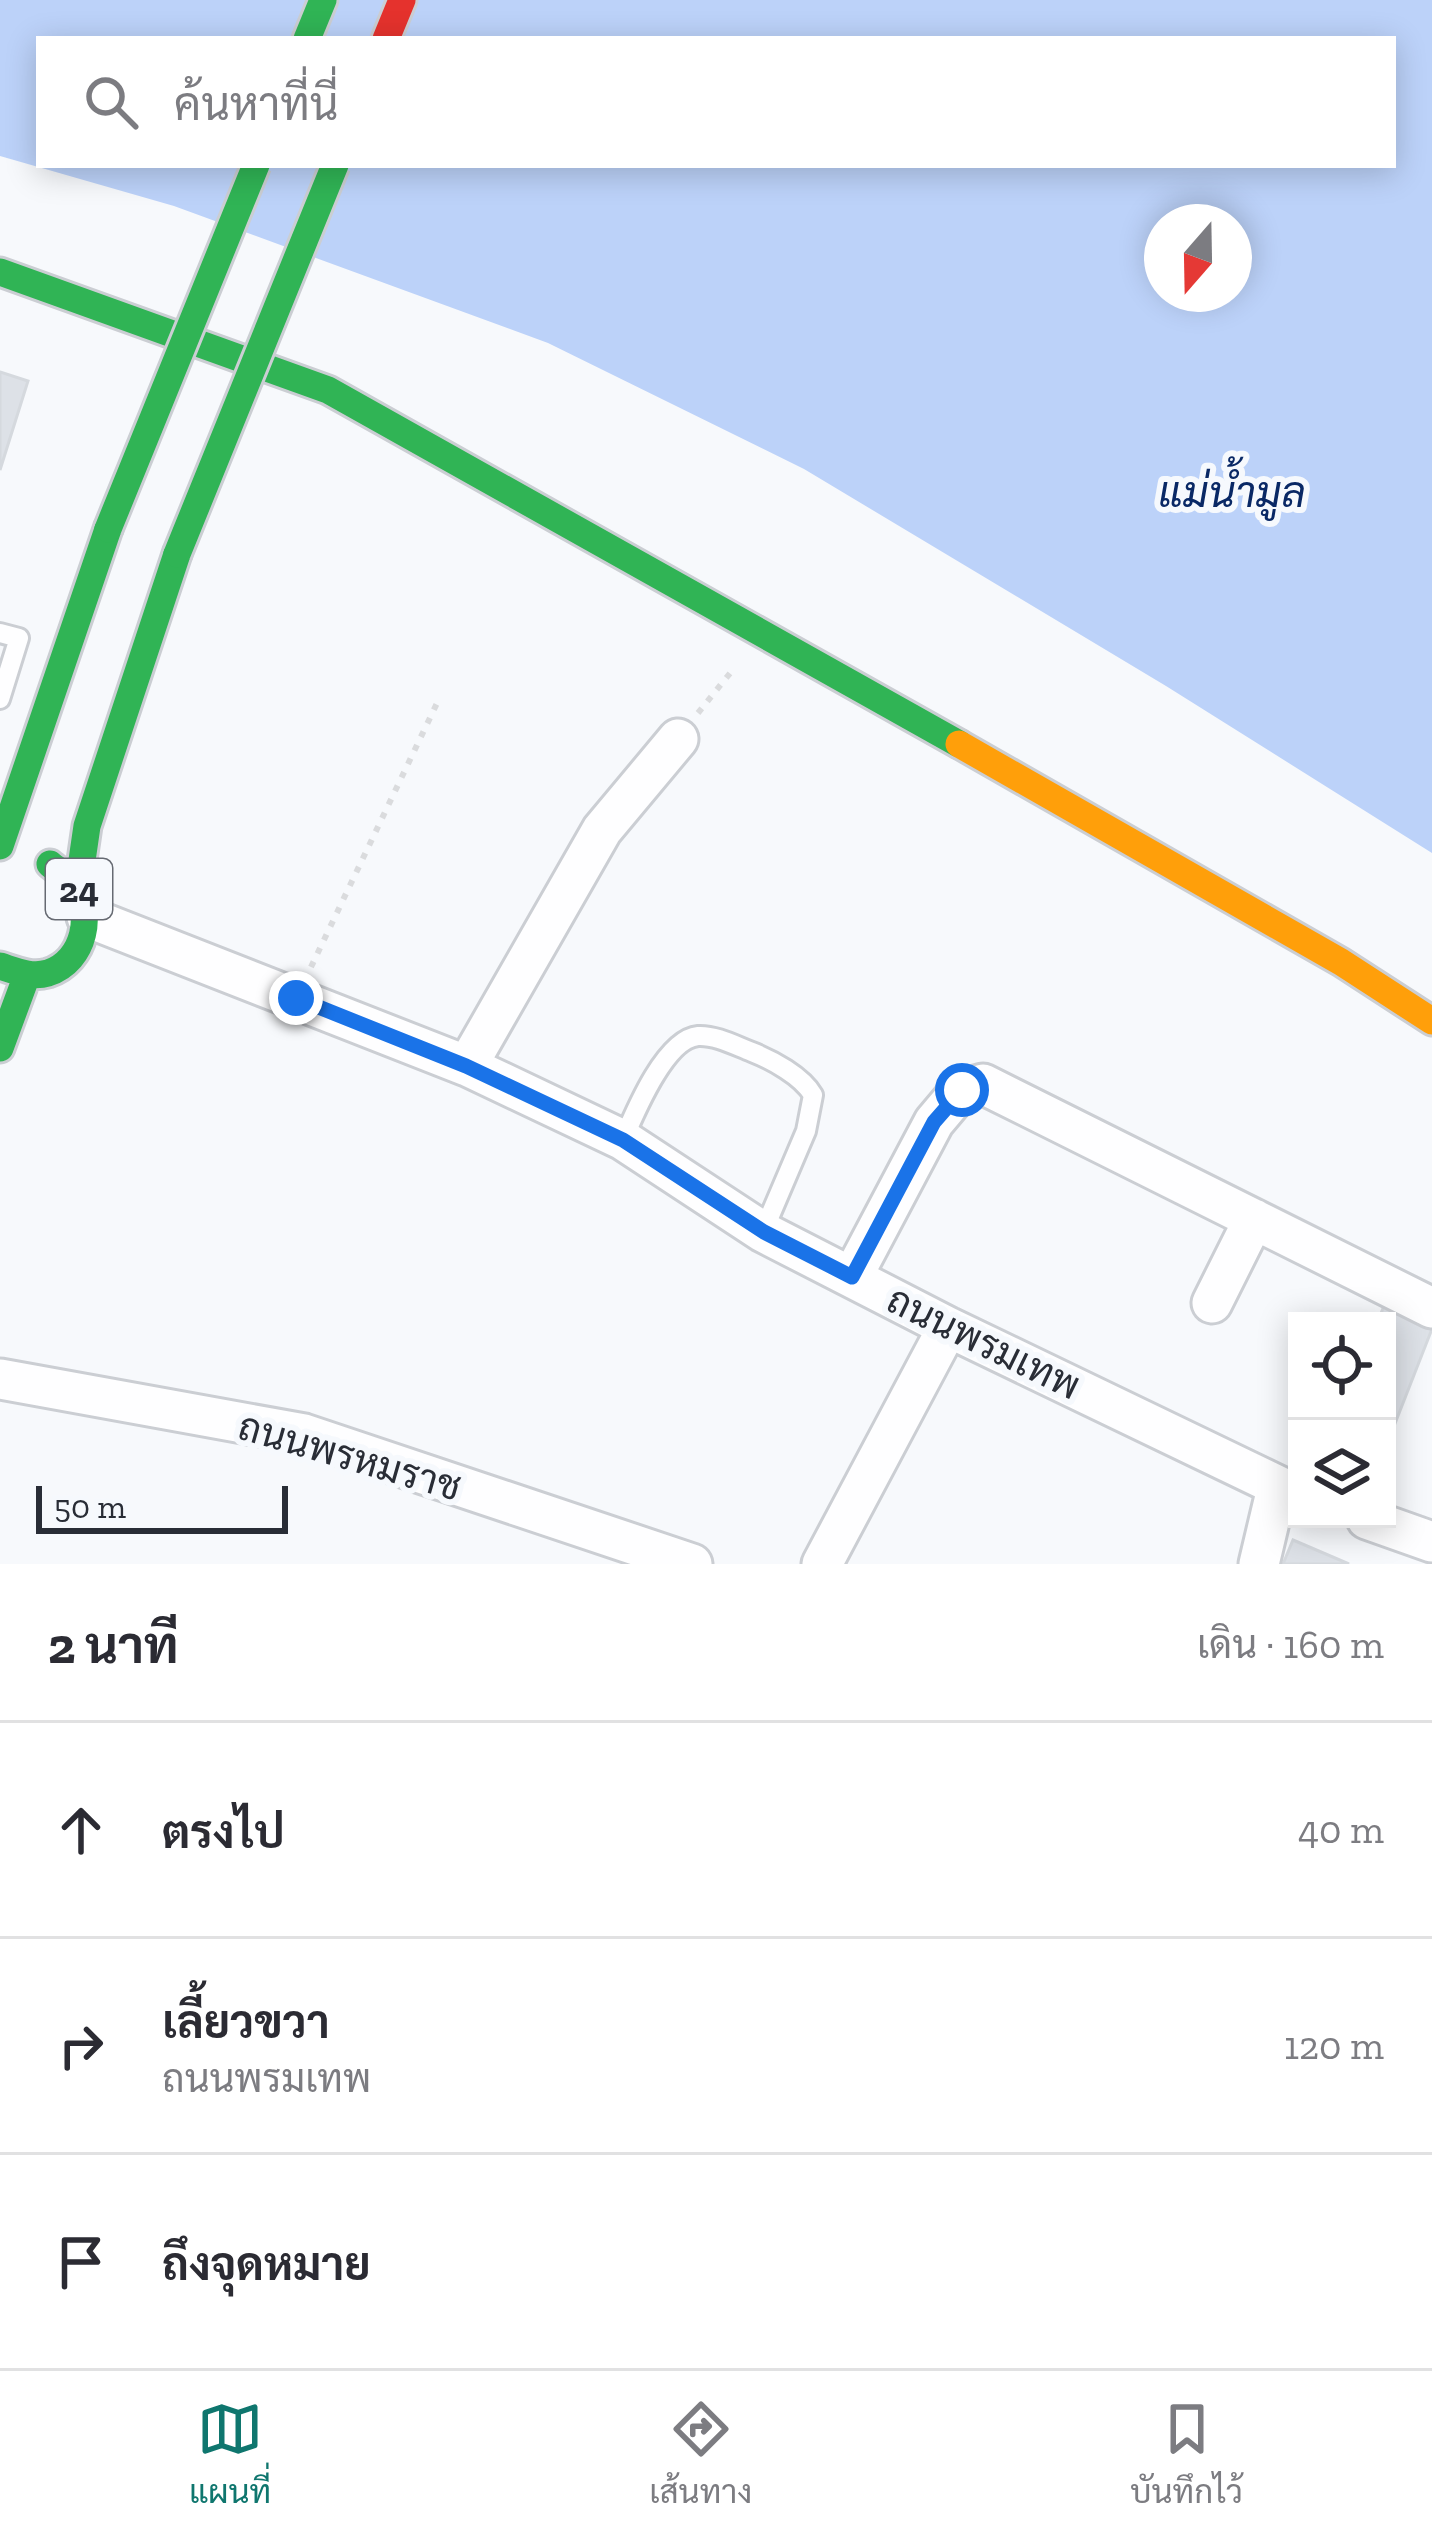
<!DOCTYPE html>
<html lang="th">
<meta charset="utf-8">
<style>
body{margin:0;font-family:"Zilla Slab",Sarabun,serif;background:#f2f2f3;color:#2b2b33}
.controls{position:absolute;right:36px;bottom:36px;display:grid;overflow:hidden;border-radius:0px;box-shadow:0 6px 30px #0003}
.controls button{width:108px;height:108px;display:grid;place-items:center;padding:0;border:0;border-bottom:3px solid #e1e1e2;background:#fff;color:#2b2b33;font:60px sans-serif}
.compass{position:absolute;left:1144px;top:204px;width:108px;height:108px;border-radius:50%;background:#fff;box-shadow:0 6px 30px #0003;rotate:200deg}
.scale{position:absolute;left:36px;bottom:30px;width:252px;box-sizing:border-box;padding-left:12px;border:6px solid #292d36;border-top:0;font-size:33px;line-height:42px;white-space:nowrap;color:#292d36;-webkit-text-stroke:9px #f6f9fd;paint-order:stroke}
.stop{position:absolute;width:36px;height:36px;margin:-27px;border:9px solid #1a73e8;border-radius:50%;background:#fff}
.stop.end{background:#1a73e8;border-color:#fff;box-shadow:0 3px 12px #0008}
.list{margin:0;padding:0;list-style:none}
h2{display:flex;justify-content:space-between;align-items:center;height:156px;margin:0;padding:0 48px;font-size:51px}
h2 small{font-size:39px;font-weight:400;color:#7c7c81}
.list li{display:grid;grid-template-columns:78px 1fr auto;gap:36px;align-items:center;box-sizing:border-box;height:216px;padding:0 48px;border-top:3px solid #e1e1e2}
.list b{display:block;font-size:45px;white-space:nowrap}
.list p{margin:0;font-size:39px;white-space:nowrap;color:#7c7c81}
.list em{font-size:39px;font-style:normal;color:#7c7c81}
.icon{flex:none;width:66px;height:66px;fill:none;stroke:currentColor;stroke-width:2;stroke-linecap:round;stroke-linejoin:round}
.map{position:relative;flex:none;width:1432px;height:1564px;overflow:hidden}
.search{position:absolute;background:#fff;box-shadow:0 6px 30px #0003;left:36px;right:36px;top:36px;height:132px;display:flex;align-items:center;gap:30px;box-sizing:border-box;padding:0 42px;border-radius:0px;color:#7c7c81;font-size:45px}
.sheet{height:804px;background:#fff}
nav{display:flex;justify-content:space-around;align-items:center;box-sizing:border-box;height:168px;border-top:3px solid #e1e1e2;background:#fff;font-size:33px;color:#7c7c81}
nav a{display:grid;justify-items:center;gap:6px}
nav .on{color:#0f766e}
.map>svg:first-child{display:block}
.water{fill:#bcd2f9;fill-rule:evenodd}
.building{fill:#dde1e7;stroke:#d5d9de;stroke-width:3}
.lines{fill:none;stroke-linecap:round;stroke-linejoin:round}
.lane-casing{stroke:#cbced3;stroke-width:24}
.street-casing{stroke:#cbced3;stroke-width:45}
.fast-casing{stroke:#cbced3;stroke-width:33}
.slow-casing{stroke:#cbced3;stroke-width:33}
.jam-casing{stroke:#cbced3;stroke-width:33}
.path{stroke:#dadbdd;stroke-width:6;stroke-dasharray:6 9;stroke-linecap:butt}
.lane{stroke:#fefeff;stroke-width:18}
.street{stroke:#fefeff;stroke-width:39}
.fast{stroke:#30b455;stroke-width:27}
.slow{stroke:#ff9f0a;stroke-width:27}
.jam{stroke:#e5322d;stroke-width:27}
.fast-bridge-casing{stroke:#cbced3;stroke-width:33;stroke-linecap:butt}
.fast-bridge{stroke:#30b455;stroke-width:27}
.route{stroke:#1a73e8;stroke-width:15}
.labels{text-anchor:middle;stroke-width:12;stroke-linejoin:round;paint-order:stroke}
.shield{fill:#f6f9fd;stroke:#666a72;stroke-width:3}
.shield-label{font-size:36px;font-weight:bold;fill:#292d36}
.street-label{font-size:39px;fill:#292d36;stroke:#f6f9fd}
.water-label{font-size:42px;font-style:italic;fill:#092865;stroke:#f6f9fd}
</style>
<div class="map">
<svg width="1432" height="1564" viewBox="0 0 1432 1564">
<rect width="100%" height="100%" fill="#f7f9fc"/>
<path class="water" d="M0,0H1432V853L1166,686L804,469L548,343L174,206L0,156ZM39,39H1393V165H39ZM1162,222H1234V294H1162Z"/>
<path class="building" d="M0,372L28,381L0,470Z
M1387,1298L1432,1316V1329L1387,1444V1321H1378Z
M1293,1540L1349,1564H1283Z"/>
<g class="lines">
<defs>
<path id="lane" d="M0,633L19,638L0,699
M623,1140C635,1112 665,1039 698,1036C716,1035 736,1046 752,1052C772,1060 802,1076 813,1095L806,1131L763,1232"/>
<path id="street" d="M87,917L467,1066L623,1140L763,1232L948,1327L1297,1495
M467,1066L602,830L678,739
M852,1277L934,1122L961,1090L983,1084L1432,1308
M1212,1303L1254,1219
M0,1379L304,1434L692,1564
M1367,1519L1432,1542
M822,1564L948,1327
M1259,1564L1277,1488"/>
<path id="fast" d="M307,39L323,0
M0,272L328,390L959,744
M0,846L108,529
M78,888L87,826L177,554
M0,966C16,971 31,978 48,973C85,961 95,912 72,883C67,876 57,870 50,864
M0,1048L27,975"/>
<path id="slow" d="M959,744L1341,962L1432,1021"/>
<path id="jam" d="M386,39L402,0"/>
</defs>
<use href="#lane" class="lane-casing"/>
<use href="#street" class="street-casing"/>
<use href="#fast" class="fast-casing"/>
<use href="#slow" class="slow-casing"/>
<use href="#jam" class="jam-casing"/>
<path class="path" d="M698,713L735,667
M311,967L439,699"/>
<use href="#lane" class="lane"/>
<use href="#street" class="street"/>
<use href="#fast" class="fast"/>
<use href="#slow" class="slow"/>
<use href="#jam" class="jam"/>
<defs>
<path id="fast-bridge" d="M108,529L256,165
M177,554L335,165"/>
</defs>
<use href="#fast-bridge" class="fast-bridge-casing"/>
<use href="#fast-bridge" class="fast-bridge"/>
</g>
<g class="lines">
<path class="route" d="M296,998L466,1066L623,1140L764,1232L852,1277L934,1122L962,1090"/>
</g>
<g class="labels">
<rect class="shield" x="46" y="859" width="66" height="60" rx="9"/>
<g class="shield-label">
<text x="79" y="902">24</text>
</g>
<g class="street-label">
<text transform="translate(984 1342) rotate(26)" y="14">ถนนพรมเทพ</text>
<text transform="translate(350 1456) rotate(16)" y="14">ถนนพรหมราช</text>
</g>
<g class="water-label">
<text x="1232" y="507">แม่น้ำมูล</text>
</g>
</g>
</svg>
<div class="controls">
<button><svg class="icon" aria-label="locate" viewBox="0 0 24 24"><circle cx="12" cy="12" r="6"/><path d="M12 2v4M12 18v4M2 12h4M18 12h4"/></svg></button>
<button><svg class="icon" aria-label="layers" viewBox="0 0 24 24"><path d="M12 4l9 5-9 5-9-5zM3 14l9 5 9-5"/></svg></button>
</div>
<svg class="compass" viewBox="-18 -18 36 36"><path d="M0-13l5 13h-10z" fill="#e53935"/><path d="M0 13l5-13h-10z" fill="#7c7c81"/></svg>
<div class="scale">50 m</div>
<div class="stop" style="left:962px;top:1090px"></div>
<div class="stop end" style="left:296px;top:998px"></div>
<div class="search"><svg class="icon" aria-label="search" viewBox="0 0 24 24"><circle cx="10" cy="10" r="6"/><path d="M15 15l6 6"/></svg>ค้นหาที่นี่</div>
</div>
<section class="sheet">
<h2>2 นาที<small>เดิน · 160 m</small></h2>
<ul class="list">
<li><svg class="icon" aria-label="ahead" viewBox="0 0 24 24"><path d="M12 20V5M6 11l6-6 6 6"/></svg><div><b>ตรงไป</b></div><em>40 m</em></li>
<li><svg class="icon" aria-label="right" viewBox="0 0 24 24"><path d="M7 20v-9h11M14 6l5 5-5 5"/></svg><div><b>เลี้ยวขวา</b><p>ถนนพรมเทพ</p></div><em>120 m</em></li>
<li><svg class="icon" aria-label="arrive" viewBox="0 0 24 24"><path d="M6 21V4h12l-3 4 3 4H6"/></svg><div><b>ถึงจุดหมาย</b></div></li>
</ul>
</section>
<nav>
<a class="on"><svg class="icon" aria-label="map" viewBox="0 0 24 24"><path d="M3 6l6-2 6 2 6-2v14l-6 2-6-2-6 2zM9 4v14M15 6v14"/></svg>แผนที่</a>
<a><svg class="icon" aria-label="directions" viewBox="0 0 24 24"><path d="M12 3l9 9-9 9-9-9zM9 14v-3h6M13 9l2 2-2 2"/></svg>เส้นทาง</a>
<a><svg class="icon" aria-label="saved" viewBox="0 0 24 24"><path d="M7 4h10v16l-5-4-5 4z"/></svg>บันทึกไว้</a>
</nav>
